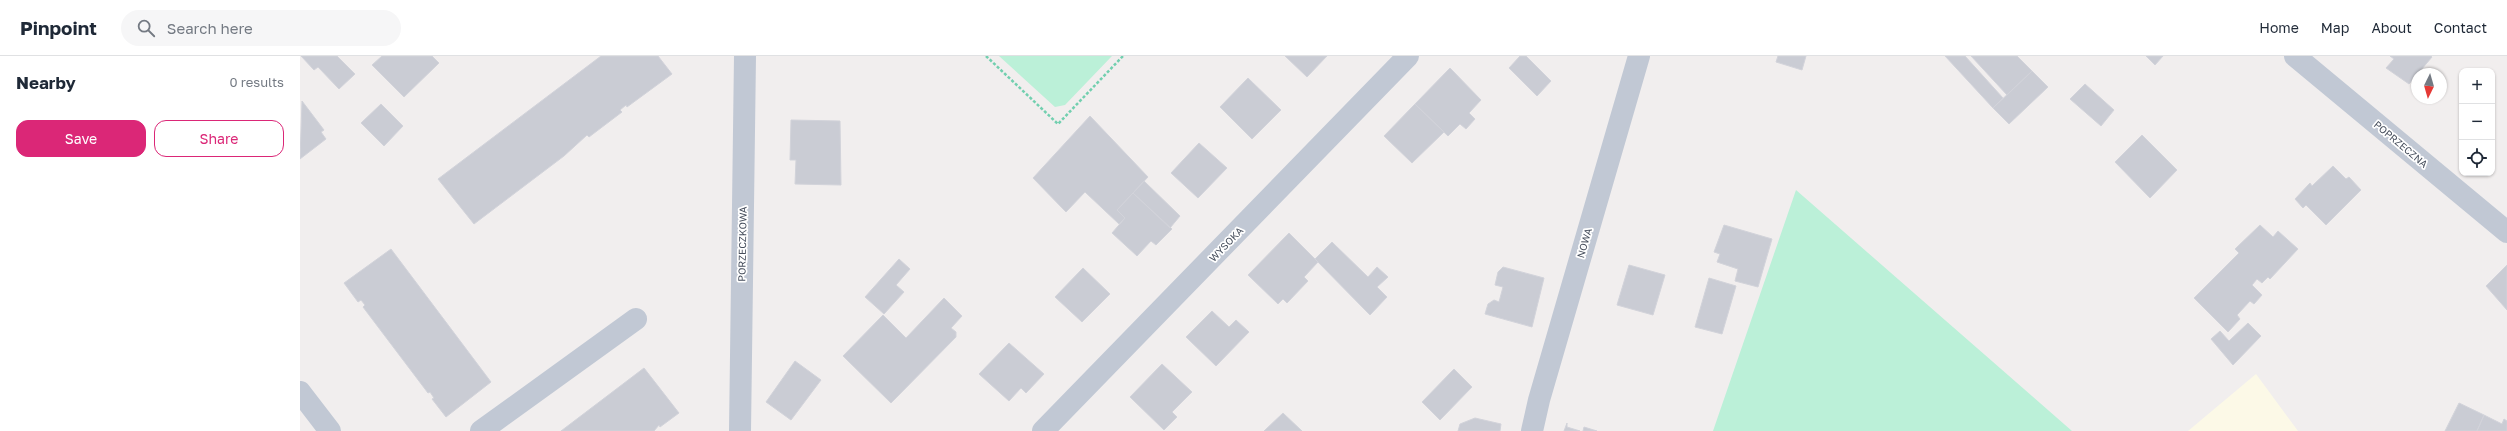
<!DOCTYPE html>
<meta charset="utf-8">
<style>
body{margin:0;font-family:"Golos Text",sans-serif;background:#f6f6f7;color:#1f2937}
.controls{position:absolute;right:12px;top:12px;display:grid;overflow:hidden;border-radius:8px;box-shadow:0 1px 3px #0004}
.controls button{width:36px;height:36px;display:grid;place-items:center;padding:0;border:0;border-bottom:1px solid #e0e1e3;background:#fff;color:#1f2937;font:20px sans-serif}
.compass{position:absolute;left:2111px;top:12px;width:36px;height:36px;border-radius:50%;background:#fff;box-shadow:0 1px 3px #0004;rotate:185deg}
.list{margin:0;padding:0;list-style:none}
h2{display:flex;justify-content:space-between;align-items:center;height:52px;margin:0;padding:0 16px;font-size:17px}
h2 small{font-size:13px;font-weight:400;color:#747a83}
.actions{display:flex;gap:8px;padding:12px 16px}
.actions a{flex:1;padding:9px 0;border:1px solid #db2777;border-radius:12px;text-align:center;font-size:14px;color:#db2777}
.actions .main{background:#db2777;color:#fff}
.icon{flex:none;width:22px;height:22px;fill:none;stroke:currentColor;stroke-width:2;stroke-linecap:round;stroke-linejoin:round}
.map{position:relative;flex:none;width:2207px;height:375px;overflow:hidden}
header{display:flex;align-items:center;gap:24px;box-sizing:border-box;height:56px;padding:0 20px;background:#fff;border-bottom:1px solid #e0e1e3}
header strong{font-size:19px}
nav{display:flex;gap:22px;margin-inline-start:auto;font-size:14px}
.search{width:280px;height:36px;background:#f6f6f7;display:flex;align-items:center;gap:10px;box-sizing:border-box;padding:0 14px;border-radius:22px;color:#747a83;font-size:15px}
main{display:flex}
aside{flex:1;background:#fff}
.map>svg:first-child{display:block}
.commercial{fill:#fcf9e7}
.green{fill:#bbf0d8}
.building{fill:#caccd4;stroke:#d2d3da}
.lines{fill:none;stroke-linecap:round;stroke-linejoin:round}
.path{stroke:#72cfaf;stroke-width:2.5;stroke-dasharray:3 2;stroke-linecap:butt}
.minor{stroke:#c1c8d4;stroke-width:22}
.labels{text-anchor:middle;stroke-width:3.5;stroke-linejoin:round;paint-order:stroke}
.street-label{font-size:10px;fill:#464e5c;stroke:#fff}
</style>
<header>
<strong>Pinpoint</strong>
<div class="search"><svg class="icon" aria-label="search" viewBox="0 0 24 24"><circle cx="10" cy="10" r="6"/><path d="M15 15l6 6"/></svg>Search here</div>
<nav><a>Home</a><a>Map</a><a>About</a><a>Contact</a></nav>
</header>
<main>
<aside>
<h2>Nearby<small>0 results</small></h2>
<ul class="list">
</ul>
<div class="actions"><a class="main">Save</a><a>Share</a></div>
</aside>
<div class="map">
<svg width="2207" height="375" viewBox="0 0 2207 375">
<rect width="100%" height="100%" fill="#f1eeee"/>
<path class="commercial" d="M1956,318L1998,375H1888Z"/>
<path class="green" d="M699,0H812L765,49L755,51Z
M1496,134L1772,375H1413Z"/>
<path class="building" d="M1,0H37L55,18L39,33L18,11L14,14Z
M82,0H132L139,7L104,41L72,9Z
M301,0H358L372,18L327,51L326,49L320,54L322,56L289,81L287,79L264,100L174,168L138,123Z
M985,0H1027L1007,21Z
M1220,0H1226L1251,25L1237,40L1209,12Z
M1478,0H1506L1502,14L1476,6Z
M1645,0H1665L1703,42L1693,52Z
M1671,0H1717L1732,15L1707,39Z
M1846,0H1863L1855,9Z
M2090,0H2131L2132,1L2109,28L2086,12L2094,3Z
M1150,12L1181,44L1169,57L1175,63L1166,73L1160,68L1148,80L1115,48Z
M1732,15L1748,31L1709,68L1693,52Z
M948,22L981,54L952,83L920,51Z
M1785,28L1814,54L1801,70L1770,43Z
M2,45L24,74L21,76L26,83L0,103Z
M81,48L103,70L84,90L61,67Z
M1115,48L1144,76L1112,107L1084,80Z
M790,60L848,121L817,154L825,162L819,168L785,136L766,156L733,122Z
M491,64L540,65L541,129L495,128L496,104H490Z
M1842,79L1877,114L1850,142L1815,106Z
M899,87L927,112L898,142L871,117Z
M2033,110L2046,123L2049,121L2061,134L2026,169L2006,149L2003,152L1995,143L2010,127L2012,130Z
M844,125L880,160L870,172L833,137Z
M833,137L872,173L856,189L851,185L837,200L812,177L825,162L817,154Z
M1424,169L1472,183L1458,231L1435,225L1438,213L1417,206L1420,198L1414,196Z
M1960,169L1973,181L1978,175L1998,193L1970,223L1968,221L1962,227L1957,223L1952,229L1962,239L1954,248L1950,245L1937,259L1940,263L1928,276L1894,242L1939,197L1935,193Z
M989,177L1018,206L1004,221L1008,225L987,247L983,243L978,248L948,219Z
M1032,186L1068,221L1077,211L1088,221L1077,231L1087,241L1070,259L1015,203Z
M91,193L191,326L146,361L132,343L134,342L130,336L128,337L63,251L65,249L61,244L58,246L44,227Z
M599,203L610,213L596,229L604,236L584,258L565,241Z
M1329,209L1365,219L1353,259L1317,249Z
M2207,209V254L2186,230Z
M1203,211L1244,222L1232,271L1185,258L1188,248L1194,244L1199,246L1203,231L1195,229L1198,216Z
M783,212L810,238L782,266L755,241Z
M1409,222L1436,230L1422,278L1395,271Z
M644,242L662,260L651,272L656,276V281L591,347L543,300L583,259L606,282Z
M912,255L929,271L936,264L949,276L916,310L886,281Z
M1948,267L1961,280L1933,309L1911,283L1920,275L1929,285Z
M709,287L744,318L726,337L721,332L709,345L679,318Z
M495,305L521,324L491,364L466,346Z
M862,308L892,336L872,356L877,361L864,374L830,341Z
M344,312L379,357L360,371L359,369L354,375H261Z
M1154,313L1172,331L1140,364L1122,346Z
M2159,347L2184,359L2177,375H2145Z
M983,357L1002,375H964Z
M2184,359L2202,368L2204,363L2207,365V375H2177Z
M1175,362L1201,368L1200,375H1158L1160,368Z
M1267,367V371L1280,375H1264Z
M1284,371L1297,375H1283Z"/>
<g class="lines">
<path class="path" d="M686,0L758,68L823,0"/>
<path class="minor" d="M1995,0L2207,176
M0,336L30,375
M181,375L336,263
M440,375L445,0
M743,375L1108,0
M1232,375L1239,344L1339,0"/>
</g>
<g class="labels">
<g class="street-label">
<text transform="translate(2101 88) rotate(40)" y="4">POPRZECZNA</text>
<text transform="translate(1284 187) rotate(-74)" y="4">NOWA</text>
<text transform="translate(442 188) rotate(-89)" y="4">PORZECZKOWA</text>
<text transform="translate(926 188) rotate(-46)" y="4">WYSOKA</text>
</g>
</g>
</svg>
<div class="controls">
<button>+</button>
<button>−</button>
<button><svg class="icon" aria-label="locate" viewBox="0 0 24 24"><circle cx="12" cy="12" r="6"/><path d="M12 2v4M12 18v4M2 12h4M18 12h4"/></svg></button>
</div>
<svg class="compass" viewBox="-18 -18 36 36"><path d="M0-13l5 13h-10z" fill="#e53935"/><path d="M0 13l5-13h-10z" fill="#747a83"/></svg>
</div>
</main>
